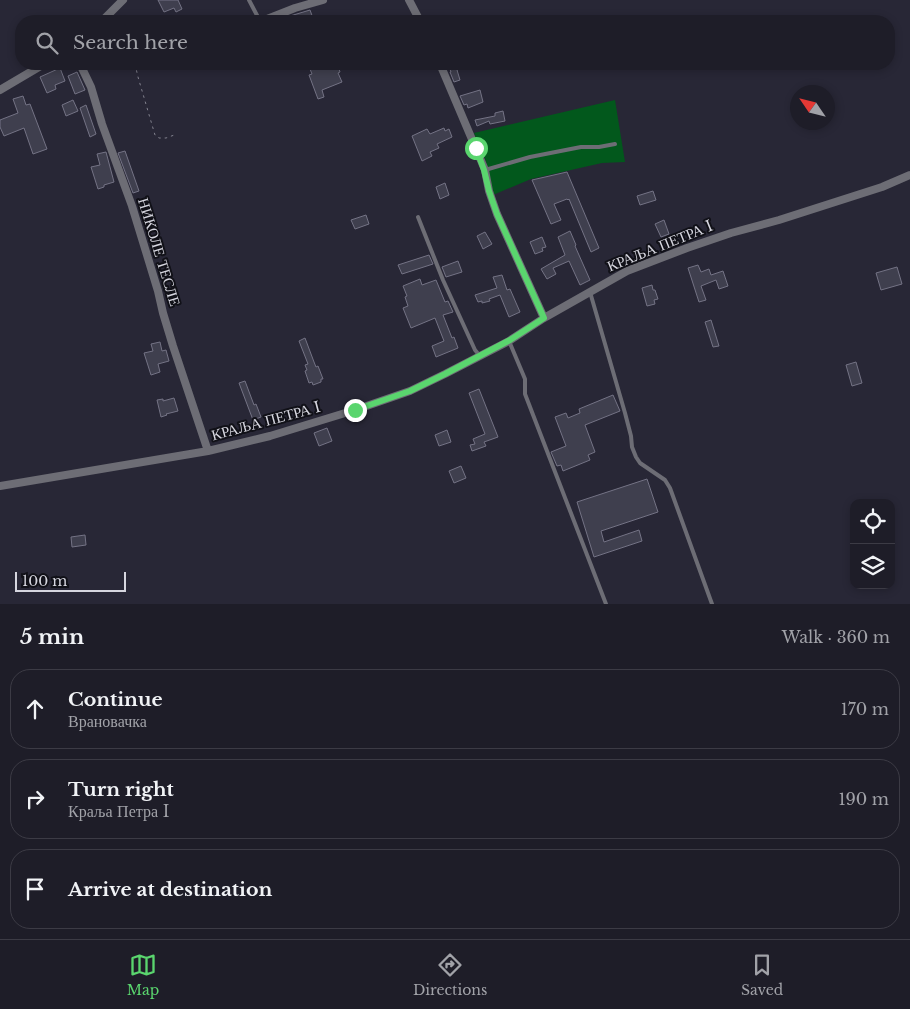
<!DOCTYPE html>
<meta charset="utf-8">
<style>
body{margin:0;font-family:"Libre Baskerville",serif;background:#2b2a34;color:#f1f3f6}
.controls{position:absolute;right:15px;bottom:15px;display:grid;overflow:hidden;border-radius:10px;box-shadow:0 2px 8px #0003}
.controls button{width:45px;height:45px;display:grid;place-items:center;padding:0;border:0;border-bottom:1px solid #3c3b45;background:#1e1d28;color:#f1f3f6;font:25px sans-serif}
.compass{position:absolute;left:790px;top:85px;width:45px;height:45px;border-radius:50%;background:#1e1d28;box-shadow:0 2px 8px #0003;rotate:305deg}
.scale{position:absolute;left:15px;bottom:12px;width:111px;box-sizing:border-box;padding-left:5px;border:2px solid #d6d6df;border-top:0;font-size:14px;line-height:18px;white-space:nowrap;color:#d6d6df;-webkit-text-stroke:4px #111118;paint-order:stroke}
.stop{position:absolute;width:15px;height:15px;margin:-11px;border:4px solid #5ad56e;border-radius:50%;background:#fff}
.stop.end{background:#5ad56e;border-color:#fff;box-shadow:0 1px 5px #0008}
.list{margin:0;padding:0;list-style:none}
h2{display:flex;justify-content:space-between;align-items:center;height:65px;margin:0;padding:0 20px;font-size:21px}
h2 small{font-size:16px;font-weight:400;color:#a1a2a8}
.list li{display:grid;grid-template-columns:32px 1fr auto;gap:15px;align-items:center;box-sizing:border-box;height:80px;margin:0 10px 10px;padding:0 10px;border:1px solid #3c3b45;border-radius:20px}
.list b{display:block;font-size:19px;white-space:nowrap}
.list p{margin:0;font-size:16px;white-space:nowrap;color:#a1a2a8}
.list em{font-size:16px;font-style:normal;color:#a1a2a8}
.icon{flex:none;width:28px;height:28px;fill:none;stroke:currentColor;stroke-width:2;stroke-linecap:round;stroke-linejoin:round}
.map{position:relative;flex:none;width:910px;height:604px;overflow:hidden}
.search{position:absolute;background:#1e1d28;box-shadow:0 2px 8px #0003;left:15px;right:15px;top:15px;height:55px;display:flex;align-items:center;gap:12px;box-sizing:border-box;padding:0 18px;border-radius:20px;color:#a1a2a8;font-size:19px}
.sheet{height:335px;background:#1e1d28}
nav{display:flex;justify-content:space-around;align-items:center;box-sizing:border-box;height:70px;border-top:1px solid #3c3b45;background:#1e1d28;font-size:14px;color:#a1a2a8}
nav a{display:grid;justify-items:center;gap:2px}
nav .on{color:#5ad56e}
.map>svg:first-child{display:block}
.green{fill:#02581c}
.building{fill:#3f3f4e;stroke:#747385}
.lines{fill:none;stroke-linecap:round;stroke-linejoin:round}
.path{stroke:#82828e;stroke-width:1;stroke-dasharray:2.5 4;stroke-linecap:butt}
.service{stroke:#6d6d75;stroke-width:4}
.minor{stroke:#6d6d75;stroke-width:8}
.route{stroke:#5ad56e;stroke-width:6}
.labels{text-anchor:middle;stroke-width:4;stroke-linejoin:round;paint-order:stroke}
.street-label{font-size:15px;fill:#d6d6df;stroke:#111118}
</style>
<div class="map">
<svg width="910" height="604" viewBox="0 0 910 604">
<rect width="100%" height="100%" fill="#282736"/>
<path class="green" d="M615,100L625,162L602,163L531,179L493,195L486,161L474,133Z"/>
<path class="building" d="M158,0H178L182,9L176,12L174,8L164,12Z
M310,10L314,21H292L290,16Z
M308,64H334L335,67L338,66L340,72L338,73L342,82L322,90L324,97L318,99L309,75L312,74Z
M448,64H461L462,68L457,70L460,80L454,82L450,72H451Z
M60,68L65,81L55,85L56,89L47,93L40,77Z
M77,72L85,90L75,94L68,76Z
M480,90L483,102L468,108L467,104L464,105L460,96Z
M23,96L26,105L30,104L47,149L33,154L24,128L4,136L0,127V120L18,113L13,99Z
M73,100L78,111L66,116L62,105Z
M86,105L96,134L90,137L80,108Z
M503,111L505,121L490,124L489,121L477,126L475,120L495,116V113Z
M444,128L445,131L449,129L452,137L437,144L439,148L430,152L432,156L422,161L412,136L427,129L430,134Z
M125,151L139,191L133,193L118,153Z
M106,152L114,182L104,185V187L98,189L91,167L100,165L97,154Z
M567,172L599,248L591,252L569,199L568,200L567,199L554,204L561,220L551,224L532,180Z
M445,183L449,195L440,199L436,187Z
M653,191L656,200L640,205L637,196Z
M366,215L369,224L355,229L351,220Z
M664,220L669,234L661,237L655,224Z
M570,231L576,245L575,246L590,280L580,285L569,261L553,268L556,274L547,279L541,269L565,255L558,237Z
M485,232L492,244L483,249L477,236Z
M542,237L546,247L542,248L543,251L535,254L530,242Z
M429,255L433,264L402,274L398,265Z
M458,261L462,272L446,277L442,267Z
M698,265L701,272L709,269L711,275L723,271L728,286L719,289L716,280L701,286L706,300L699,302L688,268Z
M897,267L902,284L881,290L876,273Z
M502,275L507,290L510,289L520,312L509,317L500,295L489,299L490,301L482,303V301L478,302L475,295L497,288L493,277Z
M420,279L422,285L436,280L445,302L448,301L453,312L443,315L452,338L454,337L458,348L436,357L432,346L444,341L435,318L411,328L403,308L408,306L405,297L407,296L403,286Z
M652,285L653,290H655L658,299L654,300L655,304L647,306L642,288Z
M711,320L719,346L713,347L705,322Z
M305,338L314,362L316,367L318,366L323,379H321V382L313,385L312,382L309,383L305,371L307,370L305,365L308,364L299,341Z
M160,342L162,351L166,350L169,361L158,364L160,372L151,375L144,353L153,351L151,344Z
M856,362L862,383L852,386L846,365Z
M245,381L254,405L256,404L261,417L253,420L239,383Z
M479,389L498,437L484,442L486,446L472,451L470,445L475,444L473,439L485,434L469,393Z
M613,395L620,411L585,425L595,452L588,455L590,460L563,471L561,465L557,466L551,452L566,446L555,417L566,413L568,418L580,413L579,409Z
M174,398L178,411L166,414L167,415L161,417L157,400L163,399V401Z
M327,428L332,441L319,446L314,433Z
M447,430L451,442L439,446L435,435Z
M461,466L466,478L454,483L449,471Z
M647,479L658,512L601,531L604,542L639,530L642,541L594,557L577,502Z
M85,535L86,545L72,547L71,537Z"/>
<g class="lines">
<path class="path" d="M135,64L138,77L155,135L159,138H166L177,134"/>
<path class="service" d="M249,0L260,21
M485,170L530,157L581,147H599L615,144
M418,217L443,280L475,350L480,356
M590,292L625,413L631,436L632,447L636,457L640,463L665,480L670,488L712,604
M509,341L525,379V394L606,604"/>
<path class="minor" d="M409,0L420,21
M102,21L123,0
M262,21L295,8L323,0
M80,64L91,87L102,124L132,206L158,291L163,313L173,346L208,451
M440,64L485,170L489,191L497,214L544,318
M0,90L44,64
M0,486L208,451L270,436L355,410L410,391L445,374L509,341L544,318L627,271L687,248L731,233L779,220L882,187L910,175"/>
</g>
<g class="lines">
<path class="route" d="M355,410L410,391L445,374L510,340L544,318L497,214L489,191L484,170L476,148"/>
</g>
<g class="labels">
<g class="street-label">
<text transform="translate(660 246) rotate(-22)" y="5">КРАЉА ПЕТРА I</text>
<text transform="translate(159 252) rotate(73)" y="5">НИКОЛЕ ТЕСЛЕ</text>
<text transform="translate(266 421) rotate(-15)" y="5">КРАЉА ПЕТРА I</text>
</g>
</g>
</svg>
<div class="controls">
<button><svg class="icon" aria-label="locate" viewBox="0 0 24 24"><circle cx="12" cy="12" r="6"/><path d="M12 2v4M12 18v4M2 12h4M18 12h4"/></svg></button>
<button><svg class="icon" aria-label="layers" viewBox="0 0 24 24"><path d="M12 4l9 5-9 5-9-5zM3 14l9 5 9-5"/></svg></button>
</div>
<svg class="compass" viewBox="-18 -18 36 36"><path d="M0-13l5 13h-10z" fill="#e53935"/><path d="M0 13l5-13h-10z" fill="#a1a2a8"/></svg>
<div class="scale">100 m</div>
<div class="stop" style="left:476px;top:148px"></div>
<div class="stop end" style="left:355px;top:410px"></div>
<div class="search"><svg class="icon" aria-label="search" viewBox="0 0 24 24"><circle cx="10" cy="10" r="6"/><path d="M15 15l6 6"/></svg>Search here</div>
</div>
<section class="sheet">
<h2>5 min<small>Walk · 360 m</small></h2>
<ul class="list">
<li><svg class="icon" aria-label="ahead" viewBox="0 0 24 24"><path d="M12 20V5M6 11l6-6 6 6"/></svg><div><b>Continue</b><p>Врановачка</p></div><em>170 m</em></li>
<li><svg class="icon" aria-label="right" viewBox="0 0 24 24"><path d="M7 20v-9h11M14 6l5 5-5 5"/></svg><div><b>Turn right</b><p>Краља Петра I</p></div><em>190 m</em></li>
<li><svg class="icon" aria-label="arrive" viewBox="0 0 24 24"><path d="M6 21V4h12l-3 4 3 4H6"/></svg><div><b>Arrive at destination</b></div></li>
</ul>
</section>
<nav>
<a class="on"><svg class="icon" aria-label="map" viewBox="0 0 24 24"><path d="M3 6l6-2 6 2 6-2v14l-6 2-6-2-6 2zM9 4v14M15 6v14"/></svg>Map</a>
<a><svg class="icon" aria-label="directions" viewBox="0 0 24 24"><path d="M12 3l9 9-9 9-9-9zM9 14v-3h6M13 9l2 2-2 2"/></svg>Directions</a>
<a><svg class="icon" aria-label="saved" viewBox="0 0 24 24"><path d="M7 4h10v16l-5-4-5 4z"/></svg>Saved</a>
</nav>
